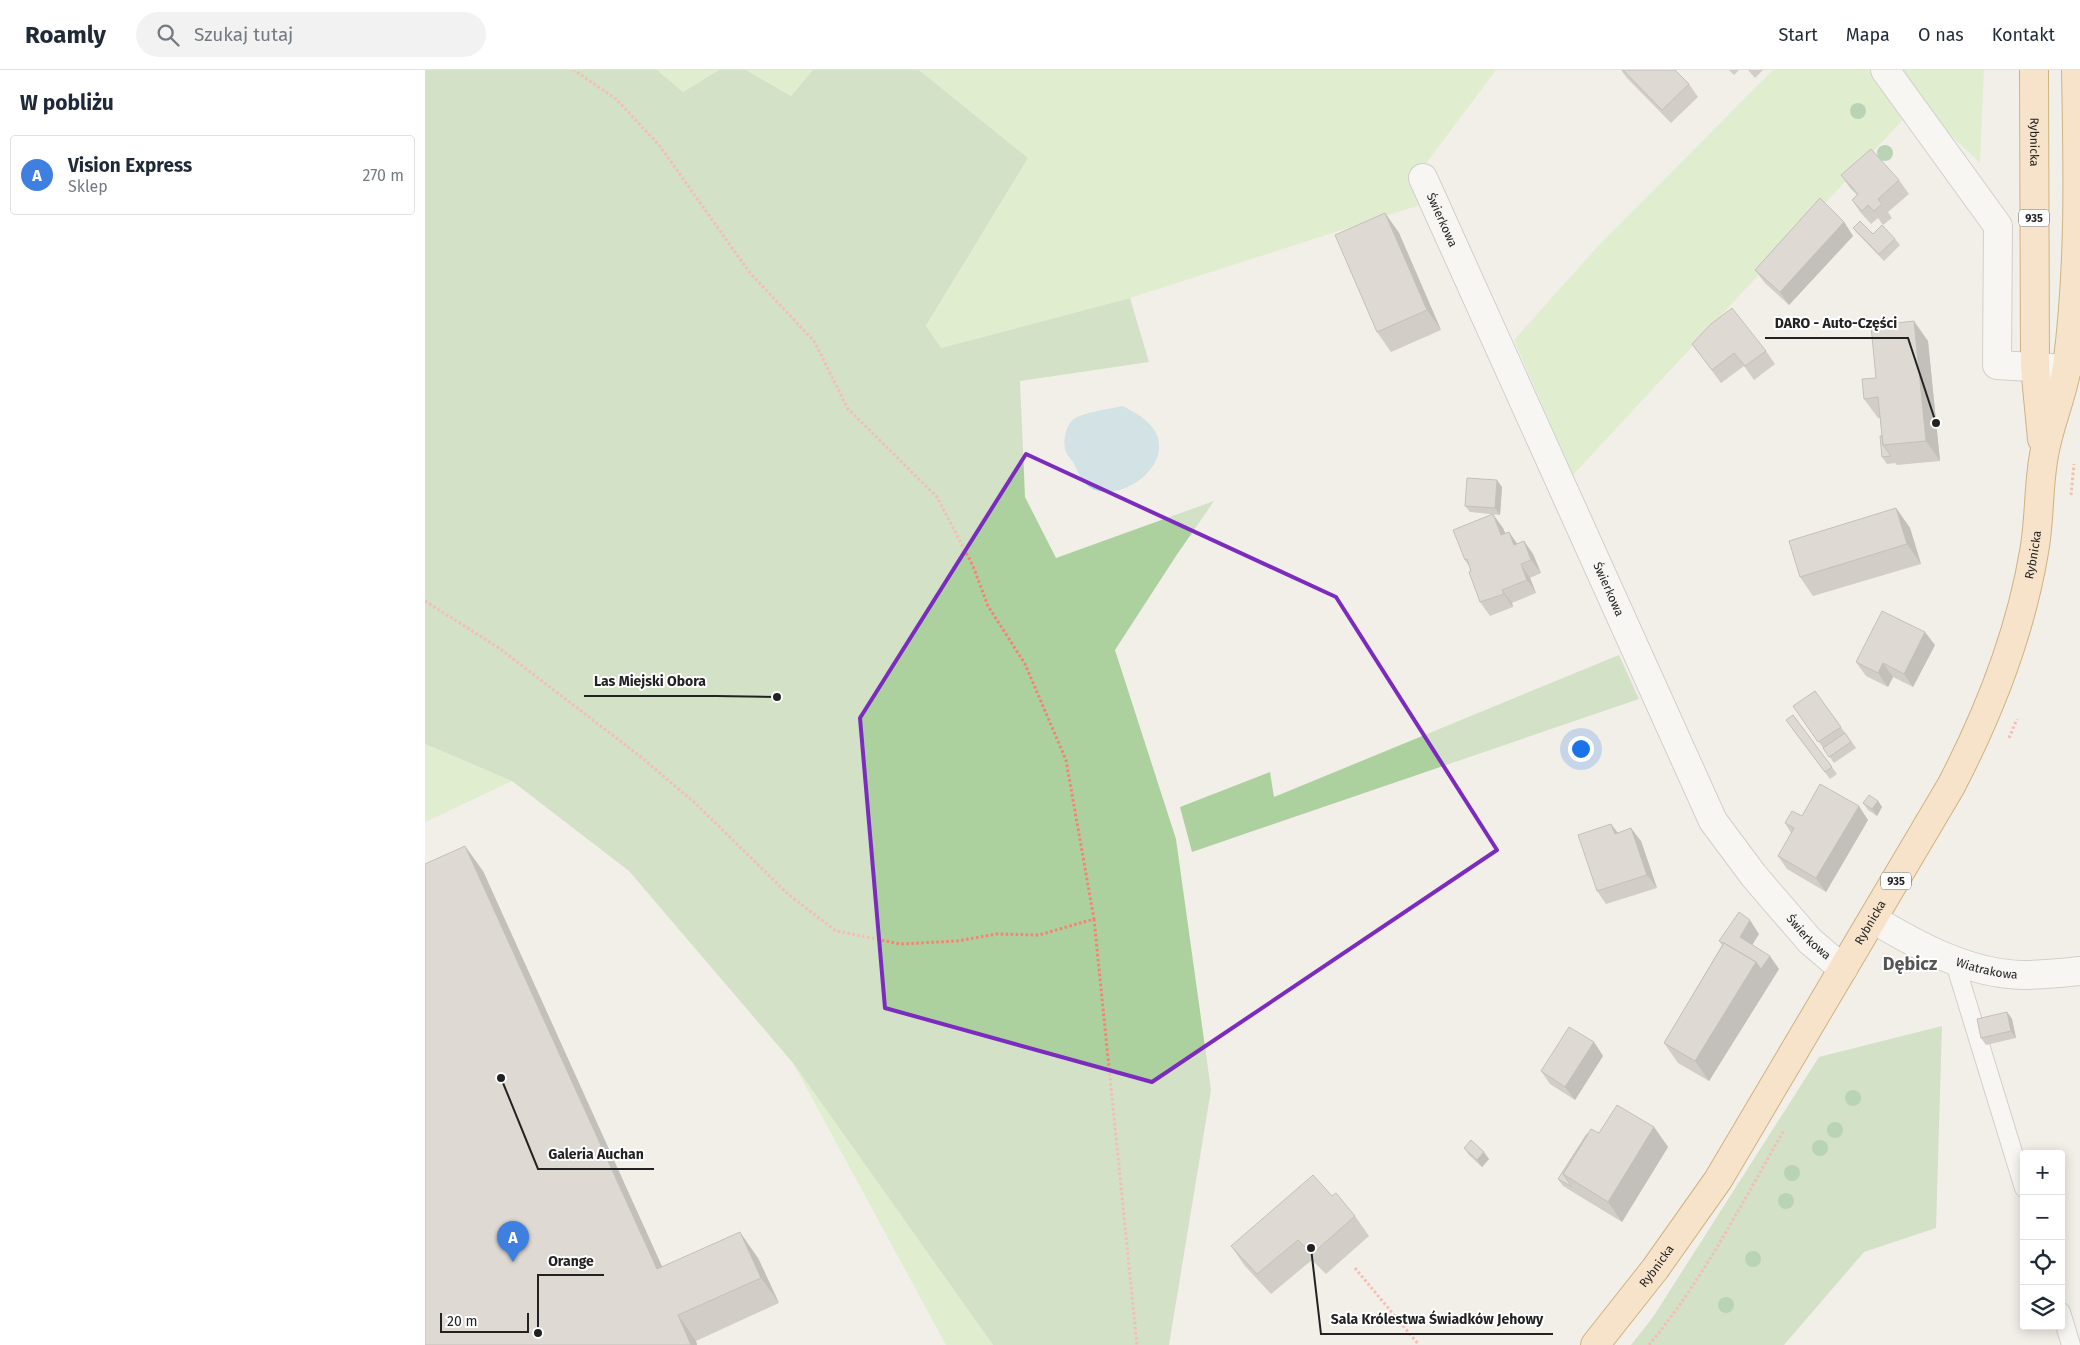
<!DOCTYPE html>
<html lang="pl">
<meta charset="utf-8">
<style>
body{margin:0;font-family:"Fira Sans",sans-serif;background:#f2f2f3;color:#1f2937}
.controls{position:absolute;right:15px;bottom:15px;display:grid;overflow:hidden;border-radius:5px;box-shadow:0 2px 12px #0003}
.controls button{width:45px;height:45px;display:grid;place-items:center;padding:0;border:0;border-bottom:1px solid #e0e1e3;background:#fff;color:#1f2937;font:25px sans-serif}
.scale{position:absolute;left:15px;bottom:12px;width:89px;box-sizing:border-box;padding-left:5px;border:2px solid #222;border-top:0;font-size:14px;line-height:18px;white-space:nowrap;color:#222;-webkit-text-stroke:4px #fff;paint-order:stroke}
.you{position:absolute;left:1155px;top:678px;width:18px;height:18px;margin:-12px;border:4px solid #fff;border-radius:50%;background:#1a73e8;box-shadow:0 0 0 8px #1a73e833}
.badge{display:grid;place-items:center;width:32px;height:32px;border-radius:50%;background:#111827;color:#fff;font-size:16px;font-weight:700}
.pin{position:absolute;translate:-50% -41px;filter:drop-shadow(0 1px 2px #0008)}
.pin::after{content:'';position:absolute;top:26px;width:18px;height:15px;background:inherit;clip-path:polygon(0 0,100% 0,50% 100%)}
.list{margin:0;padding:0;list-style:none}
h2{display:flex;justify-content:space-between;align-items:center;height:65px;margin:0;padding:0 20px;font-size:21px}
h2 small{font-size:16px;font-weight:400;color:#747a83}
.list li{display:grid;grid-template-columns:32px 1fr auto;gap:15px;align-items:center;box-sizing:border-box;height:80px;margin:0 10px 10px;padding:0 10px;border:1px solid #e0e1e3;border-radius:5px}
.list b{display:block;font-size:19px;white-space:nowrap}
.list p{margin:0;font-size:16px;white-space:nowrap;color:#747a83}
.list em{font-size:16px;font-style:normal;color:#747a83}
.icon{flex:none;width:28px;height:28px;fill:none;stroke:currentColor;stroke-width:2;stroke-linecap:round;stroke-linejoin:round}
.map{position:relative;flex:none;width:1655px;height:1275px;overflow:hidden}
header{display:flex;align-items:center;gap:30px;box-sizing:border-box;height:70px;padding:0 25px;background:#fff;border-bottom:1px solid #e0e1e3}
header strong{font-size:24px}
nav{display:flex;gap:28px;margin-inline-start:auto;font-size:18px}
.search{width:350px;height:45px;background:#f2f2f3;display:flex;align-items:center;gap:12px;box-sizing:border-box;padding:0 18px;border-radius:28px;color:#747a83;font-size:19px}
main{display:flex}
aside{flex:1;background:#fff}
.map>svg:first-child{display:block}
.grass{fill:#cdebb0}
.forest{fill:#add19e}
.water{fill:#aad3df}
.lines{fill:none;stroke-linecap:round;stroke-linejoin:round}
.lane-casing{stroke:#a9a9a9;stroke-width:20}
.street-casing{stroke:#a9a9a9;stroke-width:30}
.primary-casing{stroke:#a06b00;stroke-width:30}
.path{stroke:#fa8072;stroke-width:3;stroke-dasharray:2.5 2.5;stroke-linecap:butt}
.lane{stroke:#fff;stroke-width:18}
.street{stroke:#fff;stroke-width:28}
.primary{stroke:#fcd6a4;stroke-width:28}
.tree{fill:#74b475}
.wall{fill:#aba49e}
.shaded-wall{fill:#8b8681}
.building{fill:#c7bfb8;stroke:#8b8681}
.marked{fill:none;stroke:#7b2cbf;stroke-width:4;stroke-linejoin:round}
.labels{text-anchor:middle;stroke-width:4;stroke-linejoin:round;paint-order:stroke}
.shield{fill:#fff;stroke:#646464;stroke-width:1}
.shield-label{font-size:11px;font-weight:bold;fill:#222}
.street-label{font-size:12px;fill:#222;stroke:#fff}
.district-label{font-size:18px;font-weight:bold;fill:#555;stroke:#fff}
.leader{fill:none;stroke:#222;stroke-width:2}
.callout-dot{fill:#222;stroke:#fff;stroke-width:2}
.callout-label{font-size:14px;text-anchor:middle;font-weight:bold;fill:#222;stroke:#fff;stroke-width:4;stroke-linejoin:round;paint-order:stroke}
</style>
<header>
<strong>Roamly</strong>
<div class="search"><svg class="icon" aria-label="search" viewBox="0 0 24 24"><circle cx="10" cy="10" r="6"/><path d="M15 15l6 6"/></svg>Szukaj tutaj</div>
<nav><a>Start</a><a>Mapa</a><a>O nas</a><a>Kontakt</a></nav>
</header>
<main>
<aside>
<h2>W pobliżu<small></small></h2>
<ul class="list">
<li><span class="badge" style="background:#3f7fe0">A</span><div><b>Vision Express</b><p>Sklep</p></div><em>270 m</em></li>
</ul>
</aside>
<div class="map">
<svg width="1655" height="1275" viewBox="0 0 1655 1275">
<rect width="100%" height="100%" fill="#f2efe9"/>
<path class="grass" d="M232,0H294L258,22Z
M321,0H388L366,26Z
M494,0H1071L991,107L995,135L705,228L516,278L501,257L603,88Z
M1348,0H1451L1482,45L1148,405L1089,270L1174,175Z
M1472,0H1559L1555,93L1496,37Z
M0,674L87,711L0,752Z
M368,993L568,1275H521Z"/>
<path class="forest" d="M0,0H232L258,22L294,0H321L366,26L388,0H494L603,88L501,256L516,278L705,228L724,292L595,311L600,427L631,488L789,431L751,486L690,580L751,769L786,1020L744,1275H568L368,993L204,801L87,711L0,674Z
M1194,585L1214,629L767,782L755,737L845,702L849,727Z
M1517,956L1511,1158L1439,1182L1359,1275H1206L1228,1247L1394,987Z"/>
<path class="water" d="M698,336C715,345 736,357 734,379C732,406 693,430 668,419C656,413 654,403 648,392C645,388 641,384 640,379C638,369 641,354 650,348C659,343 687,338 698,336Z"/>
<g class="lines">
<defs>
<path id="lane" d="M1529,890L1599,1118
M1636,1242L1646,1275"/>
<g id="street">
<path d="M1460,0L1573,156L1572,295L1642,299"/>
<path id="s1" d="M998,108L1288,751L1329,806L1385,871L1418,899"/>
<path id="s2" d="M1448,849C1493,876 1544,904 1598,905C1617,905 1636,903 1655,901"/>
</g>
<g id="primary">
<path id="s3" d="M1609,0L1610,296L1617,369"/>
<path id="s4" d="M1170,1275L1230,1199L1293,1110L1526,716C1565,641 1595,565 1609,482C1615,450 1613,417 1619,385C1624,355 1637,327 1642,297C1655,199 1653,99 1651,0"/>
</g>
</defs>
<use href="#lane" class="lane-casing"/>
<use href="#street" class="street-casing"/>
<use href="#primary" class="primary-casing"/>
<path class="path" d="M1646,425L1649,394
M0,531L74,578L216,687L271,734L364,825L411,861L475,874L532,871L572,864L614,865L669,849L641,690L600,594L563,536L548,496L512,427L423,339L389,271L325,203L234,75L191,29L149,0
M1584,668L1592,649
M669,849L712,1275
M930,1198L994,1275
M1224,1275C1278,1210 1317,1133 1359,1060"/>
<use href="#lane" class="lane"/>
<use href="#street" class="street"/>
<use href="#primary" class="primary"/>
</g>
<g class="tree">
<circle cx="1433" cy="41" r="8"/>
<circle cx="1460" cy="83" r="8"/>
<circle cx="1428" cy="1028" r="8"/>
<circle cx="1410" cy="1060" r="8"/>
<circle cx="1395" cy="1078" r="8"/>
<circle cx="1367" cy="1103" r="8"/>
<circle cx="1361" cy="1131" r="8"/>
<circle cx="1328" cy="1189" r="8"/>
<circle cx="1301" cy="1235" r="8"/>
</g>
<path class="wall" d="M1196,0H1250L1264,14L1273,27L1246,53L1202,8Z
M1304,0H1314L1309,5Z
M1323,0H1338L1330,8Z
M1416,105L1474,110L1484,124L1463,142L1467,148L1458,155L1453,148L1446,154L1436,143L1427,130L1432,125L1425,118Z
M960,143L974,163L1016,260L966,282L952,262Z
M1419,152L1428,166L1364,235L1340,213L1330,200Z
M1428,158L1448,164L1470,169L1475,175L1459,191L1433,164Z
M1503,271L1515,391L1472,395L1470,393L1462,394L1457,387V366L1455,348H1453L1439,329L1451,308Z
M1267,274L1341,281L1350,294L1329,310L1319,296L1296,313Z
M1077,417L1075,445L1045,442L1040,436Z
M1471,438L1485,458L1496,494L1388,526L1375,507Z
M1078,458L1080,463L1084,462L1092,474L1099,471L1108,484L1116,503L1105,508L1111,523L1087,533L1088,537L1065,546L1055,532L1044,496L1040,490Z
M1510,575L1488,617L1468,607L1463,617L1441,606L1431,592Z
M1390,621L1431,678L1409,693L1368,636Z
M1368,645L1412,704L1405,709L1366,657Z
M1453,731L1457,737L1452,746L1443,740L1438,733Z
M1377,746L1443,750L1401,822L1362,799L1353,786L1366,763L1360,753Z
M1193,763L1216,771L1232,818L1181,834L1172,821Z
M58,801L237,1197L333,1188L354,1233L271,1271L272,1275H0Z
M1334,864L1327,875L1354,899L1284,1011L1253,993L1239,973L1297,875L1294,871Z
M1582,942L1587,949L1591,968L1561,975L1556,968Z
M1169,972L1178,986L1150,1030L1125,1014L1116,1001Z
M1229,1057L1243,1077L1197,1152L1138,1116L1133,1109L1163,1064Z
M1039,1078L1064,1089L1057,1097L1044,1085Z
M907,1126L930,1146L944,1166L901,1204L887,1190L846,1224L820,1196L806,1176Z"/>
<path class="shaded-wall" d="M960,143L974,163L1016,260L1002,240Z
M1419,152L1428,166L1364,235L1355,222Z
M1489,251L1503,271L1515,391L1501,371Z
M1072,410L1077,417L1075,445L1070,438Z
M1471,438L1485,458L1496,494L1482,474Z
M1068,444L1078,458L1086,478L1076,465Z
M1084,462L1093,475H1089Z
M1099,471L1108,484L1116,503L1106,490Z
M1096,494L1105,508L1111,523L1102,510Z
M1077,520L1087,533L1088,537L1079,524Z
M1500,562L1510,575L1488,617L1479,604Z
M1458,593L1468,607L1463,617L1453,603Z
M1453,731L1457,737L1452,746L1447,739Z
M1434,736L1443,750L1401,822L1391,808Z
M1186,754L1196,767L1190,764Z
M1206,758L1216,771L1232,818L1222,805Z
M40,776L58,801L250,1225L232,1199Z
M1325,850L1334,864L1324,880L1315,867Z
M1345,886L1354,899L1284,1011L1270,991L1331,892Z
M1582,942L1587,949L1591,968L1586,961Z
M1169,972L1178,986L1150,1030L1140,1017Z
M1229,1057L1243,1077L1197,1152L1183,1132Z
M1059,1082L1064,1089L1057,1097L1052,1090Z
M315,1162L333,1188L354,1233L336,1208Z
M253,1245L271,1271L272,1275H266Z"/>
<path class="building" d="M1198,0H1250L1264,14L1237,40Z
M1446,79L1474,110L1453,129L1457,134L1449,141L1443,135L1437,141L1427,130L1433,124L1416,105Z
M1395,128L1419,152L1355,222L1330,200Z
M960,143L1002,240L952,262L910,165Z
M1435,151L1448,164L1457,155L1470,169L1454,184L1428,158Z
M1307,238L1341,281L1320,296L1309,283L1287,300L1267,274L1286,254Z
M1489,251L1501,371L1458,375L1453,327L1439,329L1437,309L1451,308L1446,256Z
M1455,366H1457L1458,375L1466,386L1457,387Z
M1042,408L1072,410L1070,438L1040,436Z
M1471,438L1482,474L1375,507L1364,471Z
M1068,444L1076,465L1084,462L1089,475L1099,471L1106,490L1096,494L1102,510L1077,520L1079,524L1055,532L1044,502L1046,501L1042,489L1040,490L1028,460Z
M1457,541L1500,562L1479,604L1458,593L1453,603L1431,592Z
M1390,621L1416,657L1393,672L1368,636Z
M1368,645L1407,697L1400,702L1361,650Z
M1420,663L1426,672L1404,687L1398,678Z
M1395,714L1434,736L1391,808L1353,786L1369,758L1360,753L1367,741L1377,746Z
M1444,725L1453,731L1447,739L1438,733Z
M1186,754L1190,764L1206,758L1222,805L1172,821L1153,765Z
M40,776L232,1199L315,1162L336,1208L253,1245L266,1275H0V794Z
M1314,842L1325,850L1315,867L1345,886L1336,899L1331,892L1299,873H1298L1294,871Z
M1299,873L1331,892L1270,991L1239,973Z
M1582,942L1586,961L1556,968L1552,949Z
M1144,957L1169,972L1140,1017L1116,1001Z
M1192,1035L1229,1057L1183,1132L1138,1104L1166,1059L1174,1063Z
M1162,1064H1163L1138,1104L1147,1117L1133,1109Z
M1046,1070L1059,1082L1052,1090L1039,1078Z
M888,1105L907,1126L911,1123L930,1146L887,1184L873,1170L832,1204L806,1176Z"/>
<path d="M0 0H1655V1275H0ZM601,384L911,527L1072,780L727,1012L460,938L435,648Z" fill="#f2efe9" fill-opacity=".55" fill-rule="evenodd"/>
<path class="marked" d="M601,384L911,527L1072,780L727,1012L460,938L435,648Z"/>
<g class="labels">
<g class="shield">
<rect x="1594" y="139.5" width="30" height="17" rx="4"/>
<rect x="1456" y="802.5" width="30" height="17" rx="4"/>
</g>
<g class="shield-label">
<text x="1609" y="152">935</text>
<text x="1471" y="815">935</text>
</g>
<g class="street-label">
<text dy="4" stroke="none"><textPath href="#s3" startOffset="72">Rybnicka</textPath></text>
<text dy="4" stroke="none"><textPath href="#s1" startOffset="46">Świerkowa</textPath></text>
<text dy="4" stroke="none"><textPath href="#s4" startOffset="910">Rybnicka</textPath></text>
<text dy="4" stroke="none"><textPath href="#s1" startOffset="451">Świerkowa</textPath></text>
<text dy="4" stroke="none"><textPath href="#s4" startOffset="505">Rybnicka</textPath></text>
<text dy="4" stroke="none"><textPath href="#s1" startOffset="856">Świerkowa</textPath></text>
<text dy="4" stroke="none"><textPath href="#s2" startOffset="125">Wiatrakowa</textPath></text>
<text dy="4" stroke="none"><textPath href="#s4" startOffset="100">Rybnicka</textPath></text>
</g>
<g class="district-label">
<text x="1485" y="900">Dębicz</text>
</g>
</g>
<path class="leader" d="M1511 353L1483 268H1340M352 627L291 626H159M76 1008L113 1099H229M113 1263L113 1205H179M886 1178L896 1264H1128"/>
<g class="callout-dot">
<circle cx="1511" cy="353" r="5"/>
<circle cx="352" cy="627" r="5"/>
<circle cx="76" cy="1008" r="5"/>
<circle cx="113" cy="1263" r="5"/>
<circle cx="886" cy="1178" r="5"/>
</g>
<g class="callout-label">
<text x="1411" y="258">DARO - Auto-Części</text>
<text x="225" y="616">Las Miejski Obora</text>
<text x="171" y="1089">Galeria Auchan</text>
<text x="146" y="1196">Orange</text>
<text x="1012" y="1254">Sala Królestwa Świadków Jehowy</text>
</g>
</svg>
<div class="controls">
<button>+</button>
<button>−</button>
<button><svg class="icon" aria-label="locate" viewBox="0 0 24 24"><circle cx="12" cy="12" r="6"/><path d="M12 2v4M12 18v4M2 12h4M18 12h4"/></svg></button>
<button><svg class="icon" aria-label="layers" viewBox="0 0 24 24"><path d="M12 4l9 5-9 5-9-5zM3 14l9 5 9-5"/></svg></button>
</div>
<div class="scale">20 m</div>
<div class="you"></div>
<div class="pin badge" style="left:88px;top:1192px;background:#3f7fe0">A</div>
</div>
</main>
